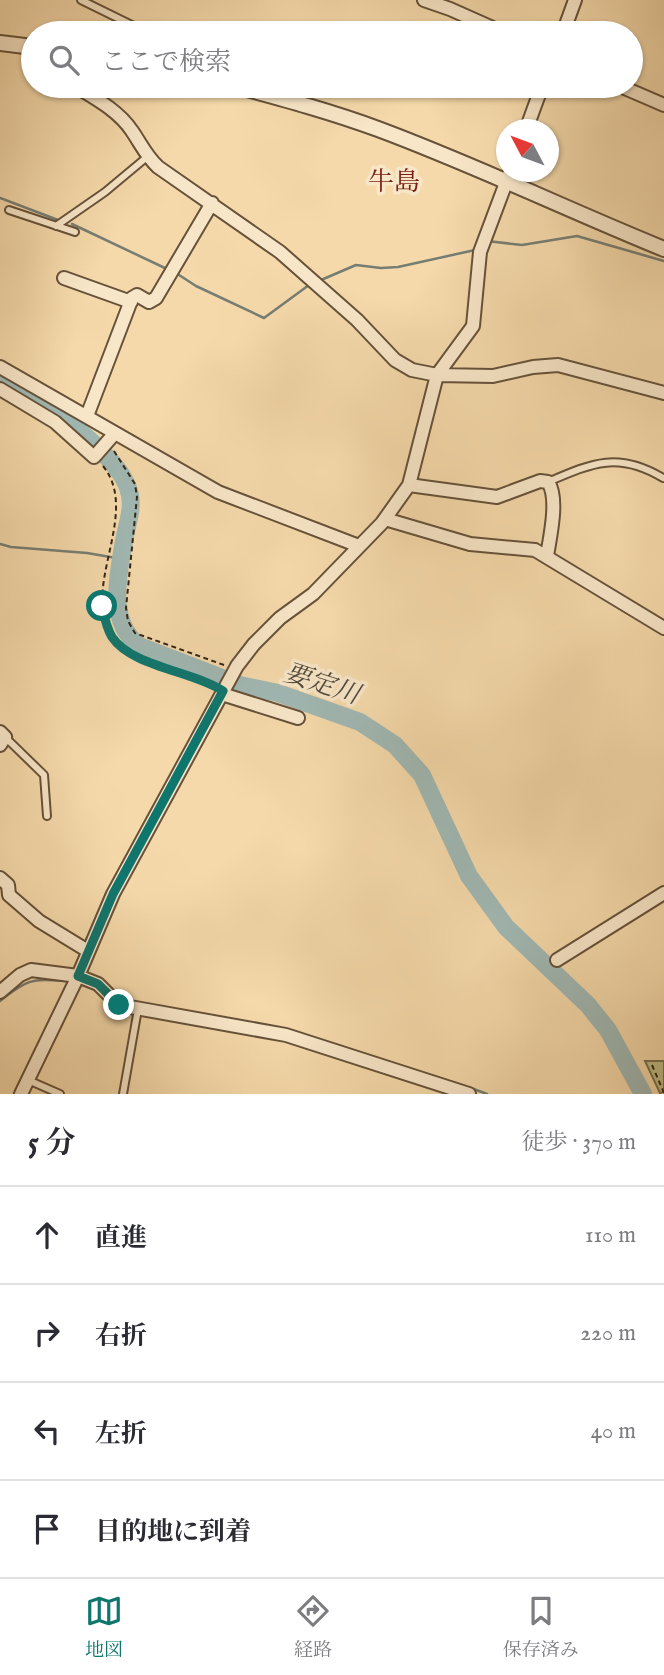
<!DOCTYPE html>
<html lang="ja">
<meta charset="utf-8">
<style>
body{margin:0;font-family:"IM FELL English","Noto Serif JP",serif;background:#f2f2f3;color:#2b2b33}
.compass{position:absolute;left:496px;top:119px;width:63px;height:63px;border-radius:50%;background:#fff;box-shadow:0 2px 5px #0004;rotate:311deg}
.stop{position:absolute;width:21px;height:21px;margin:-16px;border:5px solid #0f766e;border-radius:50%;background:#fff}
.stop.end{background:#0f766e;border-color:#fff;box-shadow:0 2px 7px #0008}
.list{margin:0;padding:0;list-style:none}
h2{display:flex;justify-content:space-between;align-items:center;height:91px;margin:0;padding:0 28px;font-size:30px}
h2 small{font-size:23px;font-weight:400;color:#7c7c81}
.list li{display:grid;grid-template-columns:46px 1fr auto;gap:21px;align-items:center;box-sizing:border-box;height:98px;padding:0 28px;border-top:2px solid #e1e1e2}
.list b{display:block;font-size:26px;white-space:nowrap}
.list em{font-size:23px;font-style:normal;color:#7c7c81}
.icon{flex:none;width:38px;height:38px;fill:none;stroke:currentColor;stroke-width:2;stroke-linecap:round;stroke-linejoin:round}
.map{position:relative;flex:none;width:664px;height:1094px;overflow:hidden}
.search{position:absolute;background:#fff;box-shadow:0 2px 5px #0004;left:21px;right:21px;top:21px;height:77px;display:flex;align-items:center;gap:18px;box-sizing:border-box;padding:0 24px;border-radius:38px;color:#7c7c81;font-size:26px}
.sheet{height:483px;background:#fff}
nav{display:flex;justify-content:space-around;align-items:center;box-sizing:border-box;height:98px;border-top:2px solid #e1e1e2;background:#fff;font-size:19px;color:#7c7c81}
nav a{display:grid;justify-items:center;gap:4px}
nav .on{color:#0f766e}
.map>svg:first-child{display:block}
.green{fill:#bebf87;stroke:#7a724e;stroke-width:2}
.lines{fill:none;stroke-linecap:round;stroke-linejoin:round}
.stream{stroke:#767d73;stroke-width:2.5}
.river{stroke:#a0b8b3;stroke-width:18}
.service-casing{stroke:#66523a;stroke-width:10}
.minor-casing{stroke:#66523a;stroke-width:16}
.tertiary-casing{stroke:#66523a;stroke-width:18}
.path{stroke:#362514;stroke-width:2;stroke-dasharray:5 3.5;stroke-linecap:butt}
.service{stroke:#f8e6c8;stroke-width:6}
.minor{stroke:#f8e6c8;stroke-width:12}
.tertiary{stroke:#f8e6c8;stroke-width:14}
.route{stroke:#0f766e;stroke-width:9}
.labels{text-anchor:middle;stroke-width:7;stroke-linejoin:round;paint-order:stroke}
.neighbourhood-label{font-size:26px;fill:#7a1f14;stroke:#f8e6c8}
.water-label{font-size:26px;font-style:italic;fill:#504a3c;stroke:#f8e6c8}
</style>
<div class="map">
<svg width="664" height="1094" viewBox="0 0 664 1094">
<rect width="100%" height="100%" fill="#f5d9aa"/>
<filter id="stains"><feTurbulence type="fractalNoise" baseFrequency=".00286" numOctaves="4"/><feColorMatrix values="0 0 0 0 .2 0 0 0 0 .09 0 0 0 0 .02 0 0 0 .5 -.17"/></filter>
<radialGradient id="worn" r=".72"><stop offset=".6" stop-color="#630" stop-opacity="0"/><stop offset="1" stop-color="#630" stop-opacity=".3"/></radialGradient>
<path class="green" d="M645,1061H664V1092L660,1093Z"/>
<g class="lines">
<path class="stream" d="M0,198L58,220
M72,224L167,269
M487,241L522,245L577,236L664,261
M176,273L196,286L264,318L309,285
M321,280L356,265L381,268L398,267L475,250
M0,544L11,547L87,553L122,559
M0,1001C29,978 31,979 68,981
M337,1045L444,1080
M471,1088L487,1094"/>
<path class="river" d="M0,379C36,400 66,417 96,446C109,459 122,471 128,488C135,506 127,523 124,541C118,575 107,621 139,646L240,685L278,693L360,722L395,745L422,775L469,876L506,927L588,1005L608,1030L643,1094"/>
<defs>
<path id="service" d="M81,0L146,32
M9,210L75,232
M56,226L105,192L147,157
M548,482C592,463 618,451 663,478
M5,737L44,775L47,816
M28,1080L60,1094
M123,1094L138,1009"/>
<path id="minor" d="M424,0L450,9L504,33
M563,33L575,0
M75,86C95,98 119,111 132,131C141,144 146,156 158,167L280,252L357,320L395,360L412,370L437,375L493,376L533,367L558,365L664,393
M620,86L664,105
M526,130L542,86
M64,278L131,302
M0,367L218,492L359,546
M0,389L55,422L94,457L115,433
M87,416L132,298L137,295L149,302L156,298L212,203
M409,485L497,497L540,481L548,482C559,498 550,537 547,556
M385,519L470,544L535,550L664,628
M222,694L298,718
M0,732L5,737L0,745
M0,878L8,885L9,895L39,921L88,951
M557,960L664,893
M0,992L20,975L31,970L78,976L98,984L119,1005L286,1035L469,1094
M21,1094L78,976L113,894L237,666L254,644L280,618L313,594L382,523L409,485L437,375L473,326L480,252L510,172"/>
<path id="tertiary" d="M0,43L33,47
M236,86C284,99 332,112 378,129C475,165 568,210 664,249"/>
</defs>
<use href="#service" class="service-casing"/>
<use href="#minor" class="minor-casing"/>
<use href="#tertiary" class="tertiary-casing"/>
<path class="path" d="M114,451L135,484L137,497L126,608L128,621L135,633L224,665
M103,466C145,518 67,602 124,648C149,669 187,668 214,684
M652,1065L664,1093"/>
<use href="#service" class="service"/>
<use href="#minor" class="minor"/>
<use href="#tertiary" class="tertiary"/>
</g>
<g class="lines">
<path class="route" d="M102,606C104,616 107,629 112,637C132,667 193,671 223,691L113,894L78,976L98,984L119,1005"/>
</g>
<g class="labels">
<g class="neighbourhood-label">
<text x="394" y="190">牛島</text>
</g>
<g class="water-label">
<text transform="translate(322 683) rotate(18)" y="9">要定川</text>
</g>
</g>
<rect width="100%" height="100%" filter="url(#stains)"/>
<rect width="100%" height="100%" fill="url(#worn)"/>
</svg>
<svg class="compass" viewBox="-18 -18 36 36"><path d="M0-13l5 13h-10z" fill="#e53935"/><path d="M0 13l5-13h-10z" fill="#7c7c81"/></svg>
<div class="stop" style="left:102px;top:606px"></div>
<div class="stop end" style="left:119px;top:1005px"></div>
<div class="search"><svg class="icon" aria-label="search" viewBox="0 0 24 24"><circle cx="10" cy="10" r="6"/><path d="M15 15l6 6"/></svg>ここで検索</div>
</div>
<section class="sheet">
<h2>5 分<small>徒歩 · 370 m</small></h2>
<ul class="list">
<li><svg class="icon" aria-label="ahead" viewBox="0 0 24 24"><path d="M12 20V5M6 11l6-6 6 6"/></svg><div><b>直進</b></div><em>110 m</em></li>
<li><svg class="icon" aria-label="right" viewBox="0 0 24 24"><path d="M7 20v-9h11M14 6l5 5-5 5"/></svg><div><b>右折</b></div><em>220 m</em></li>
<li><svg class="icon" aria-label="left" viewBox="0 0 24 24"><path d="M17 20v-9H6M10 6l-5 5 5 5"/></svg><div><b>左折</b></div><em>40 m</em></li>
<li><svg class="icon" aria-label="arrive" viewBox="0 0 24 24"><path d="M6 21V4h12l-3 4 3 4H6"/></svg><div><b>目的地に到着</b></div></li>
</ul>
</section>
<nav>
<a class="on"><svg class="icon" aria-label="map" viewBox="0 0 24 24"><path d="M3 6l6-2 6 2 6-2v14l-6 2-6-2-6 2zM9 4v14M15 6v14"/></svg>地図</a>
<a><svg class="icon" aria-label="directions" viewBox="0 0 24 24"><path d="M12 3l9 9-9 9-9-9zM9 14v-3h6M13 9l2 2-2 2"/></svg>経路</a>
<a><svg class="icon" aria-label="saved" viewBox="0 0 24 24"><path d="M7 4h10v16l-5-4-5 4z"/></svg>保存済み</a>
</nav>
